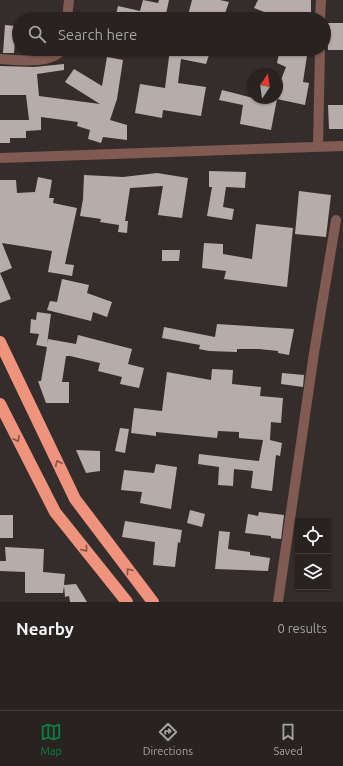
<!DOCTYPE html>
<style>
body{margin:0;font-family:Ubuntu,sans-serif;background:#302a29;color:#f1f3f6}
.controls{position:absolute;right:12px;bottom:12px;display:grid;overflow:hidden;border-radius:0px;box-shadow:0 1px 3px #0004}
.controls button{width:36px;height:36px;display:grid;place-items:center;padding:0;border:0;border-bottom:1px solid #443f3e;background:#282220;color:#f1f3f6;font:20px sans-serif}
.compass{position:absolute;left:247px;top:68px;width:36px;height:36px;border-radius:50%;background:#282220;box-shadow:0 1px 3px #0004;rotate:13deg}
.list{margin:0;padding:0;list-style:none}
h2{display:flex;justify-content:space-between;align-items:center;height:52px;margin:0;padding:0 16px;font-size:17px}
h2 small{font-size:13px;font-weight:400;color:#a5a4a5}
.icon{flex:none;width:22px;height:22px;fill:none;stroke:currentColor;stroke-width:2;stroke-linecap:round;stroke-linejoin:round}
.map{position:relative;flex:none;width:343px;height:602px;overflow:hidden}
.search{position:absolute;background:#282220;box-shadow:0 1px 3px #0004;left:12px;right:12px;top:12px;height:44px;display:flex;align-items:center;gap:10px;box-sizing:border-box;padding:0 14px;border-radius:22px;color:#a5a4a5;font-size:15px}
.sheet{height:108px;background:#282220}
nav{display:flex;justify-content:space-around;align-items:center;box-sizing:border-box;height:56px;border-top:1px solid #443f3e;background:#282220;font-size:11px;color:#a5a4a5}
nav a{display:grid;justify-items:center;gap:2px}
nav .on{color:#0b8043}
.map>svg:first-child{display:block}
.building{fill:#b7acaa}
.lines{fill:none;stroke-linecap:round;stroke-linejoin:round}
.minor{stroke:#815a51;stroke-width:10}
.highway{stroke:#f0937d;stroke-width:12}
.oneway{stroke:#80564c}
</style>
<div class="map">
<svg width="343" height="602" viewBox="0 0 343 602">
<rect width="100%" height="100%" fill="#352d2b"/>
<path class="building" d="M143,0L158,3L159,0H169L165,19H115L118,6L140,11Z
M192,0H220L229,2L223,19H187Z
M258,0H311V19L291,13L289,19H282L254,8Z
M327,23H343V50H328Z
M5,25L16,26L14,53H3Z
M170,49L210,52L206,64L181,59L178,83L206,87L201,116L163,110L162,118L135,113L140,84L165,88Z
M280,49H308L303,82L309,83L305,105L277,99L271,130L240,124L243,105L219,100L222,90L253,98H277V78L281,80L286,67L277,63Z
M107,57L123,60L117,99L110,120L127,125V140L103,137L101,143L88,139L90,130L77,126L78,122L41,117V130L26,131V138H10V143H0V120H29L26,95H0V66L34,67L64,64V70L37,74L39,96L100,104L65,82L74,69L102,86Z
M328,105H343V129H329Z
M209,171L246,172L245,188L226,187L223,207L234,209L232,220L207,216L212,187H209Z
M157,173L188,178L182,218L158,215L163,186L130,188L125,221H128L127,233L118,232L119,225L100,222L101,219L80,216L83,199L84,175L123,177Z
M38,177L52,180L49,198H54L53,203L77,208L65,264L74,265L72,276L48,272L52,251L2,243L12,268L0,273V180H16L17,193L35,192Z
M299,191L331,195L326,237L295,234Z
M256,224L293,228L287,287L224,279L226,271L202,268L204,243L223,244V254L252,259Z
M162,250H180L179,261H162Z
M0,273L11,299L0,303Z
M62,279L89,285L87,293L112,302L107,317L93,312L91,321L47,310L50,301L57,302Z
M37,312L51,314L47,344L48,339L76,344L78,335L132,349L128,364L144,368L139,388L120,384L122,377L98,371L100,363L70,356H66L62,382H69V403H46L38,381H41L47,347L36,345L39,334L30,333L31,319L36,320Z
M217,324L294,329L289,355L278,353V351L259,349H237V352L209,351L199,349L200,345L162,338L164,327L215,337Z
M212,369L233,370L232,384L261,387L260,396L283,398L281,423L271,422L270,440L282,443L280,456L276,455L272,491L251,488L253,471L234,469L233,486L218,485L219,467L198,464L199,454L259,461L263,440L239,438V432L218,431L217,438L156,432V436L131,433L134,408L162,411L167,372L211,380Z
M282,373L304,375L303,387L281,384Z
M120,428L129,429L125,453L115,451Z
M76,450L100,451V471L86,473Z
M156,464L177,467L171,509L140,503L142,492L121,490L124,470L154,473Z
M190,510L205,514L202,527L187,523Z
M259,512L284,515L281,539L271,538V536L245,533L248,514L258,516Z
M0,515H13V538H0Z
M125,521L182,530L180,543L178,542L175,567L153,565L155,542L122,537Z
M219,531L230,532L228,549L250,552V555L270,558L268,571L215,569Z
M5,547L44,549L43,572L65,574L64,585L76,584L87,602H70L69,596L65,597L64,586L63,593H25V572L0,571V561H6Z"/>
<g class="lines">
<path class="minor" d="M67,19L69,0
M320,19L321,0
M0,59C18,60 50,65 63,49
M318,146L320,49
M0,158L343,146
M278,602L314,353L336,220"/>
<path class="highway" d="M0,342L75,499L153,602
M0,404L55,512L127,602"/>
</g>
<defs><path id="oneway-chevron" d="M-2-3.5L2.5 0L-2 3.5" fill="none" stroke-width="1.6" stroke-linecap="round" stroke-linejoin="round"/></defs>
<g class="oneway">
<use href="#oneway-chevron" transform="translate(17 439) rotate(63)"/>
<use href="#oneway-chevron" transform="translate(58 463) rotate(-115)"/>
<use href="#oneway-chevron" transform="translate(85 549) rotate(51)"/>
<use href="#oneway-chevron" transform="translate(129 571) rotate(-127)"/>
</g>
</svg>
<div class="controls">
<button><svg class="icon" aria-label="locate" viewBox="0 0 24 24"><circle cx="12" cy="12" r="6"/><path d="M12 2v4M12 18v4M2 12h4M18 12h4"/></svg></button>
<button><svg class="icon" aria-label="layers" viewBox="0 0 24 24"><path d="M12 4l9 5-9 5-9-5zM3 14l9 5 9-5"/></svg></button>
</div>
<svg class="compass" viewBox="-18 -18 36 36"><path d="M0-13l5 13h-10z" fill="#e53935"/><path d="M0 13l5-13h-10z" fill="#a5a4a5"/></svg>
<div class="search"><svg class="icon" aria-label="search" viewBox="0 0 24 24"><circle cx="10" cy="10" r="6"/><path d="M15 15l6 6"/></svg>Search here</div>
</div>
<section class="sheet">
<h2>Nearby<small>0 results</small></h2>
<ul class="list">
</ul>
</section>
<nav>
<a class="on"><svg class="icon" aria-label="map" viewBox="0 0 24 24"><path d="M3 6l6-2 6 2 6-2v14l-6 2-6-2-6 2zM9 4v14M15 6v14"/></svg>Map</a>
<a><svg class="icon" aria-label="directions" viewBox="0 0 24 24"><path d="M12 3l9 9-9 9-9-9zM9 14v-3h6M13 9l2 2-2 2"/></svg>Directions</a>
<a><svg class="icon" aria-label="saved" viewBox="0 0 24 24"><path d="M7 4h10v16l-5-4-5 4z"/></svg>Saved</a>
</nav>
